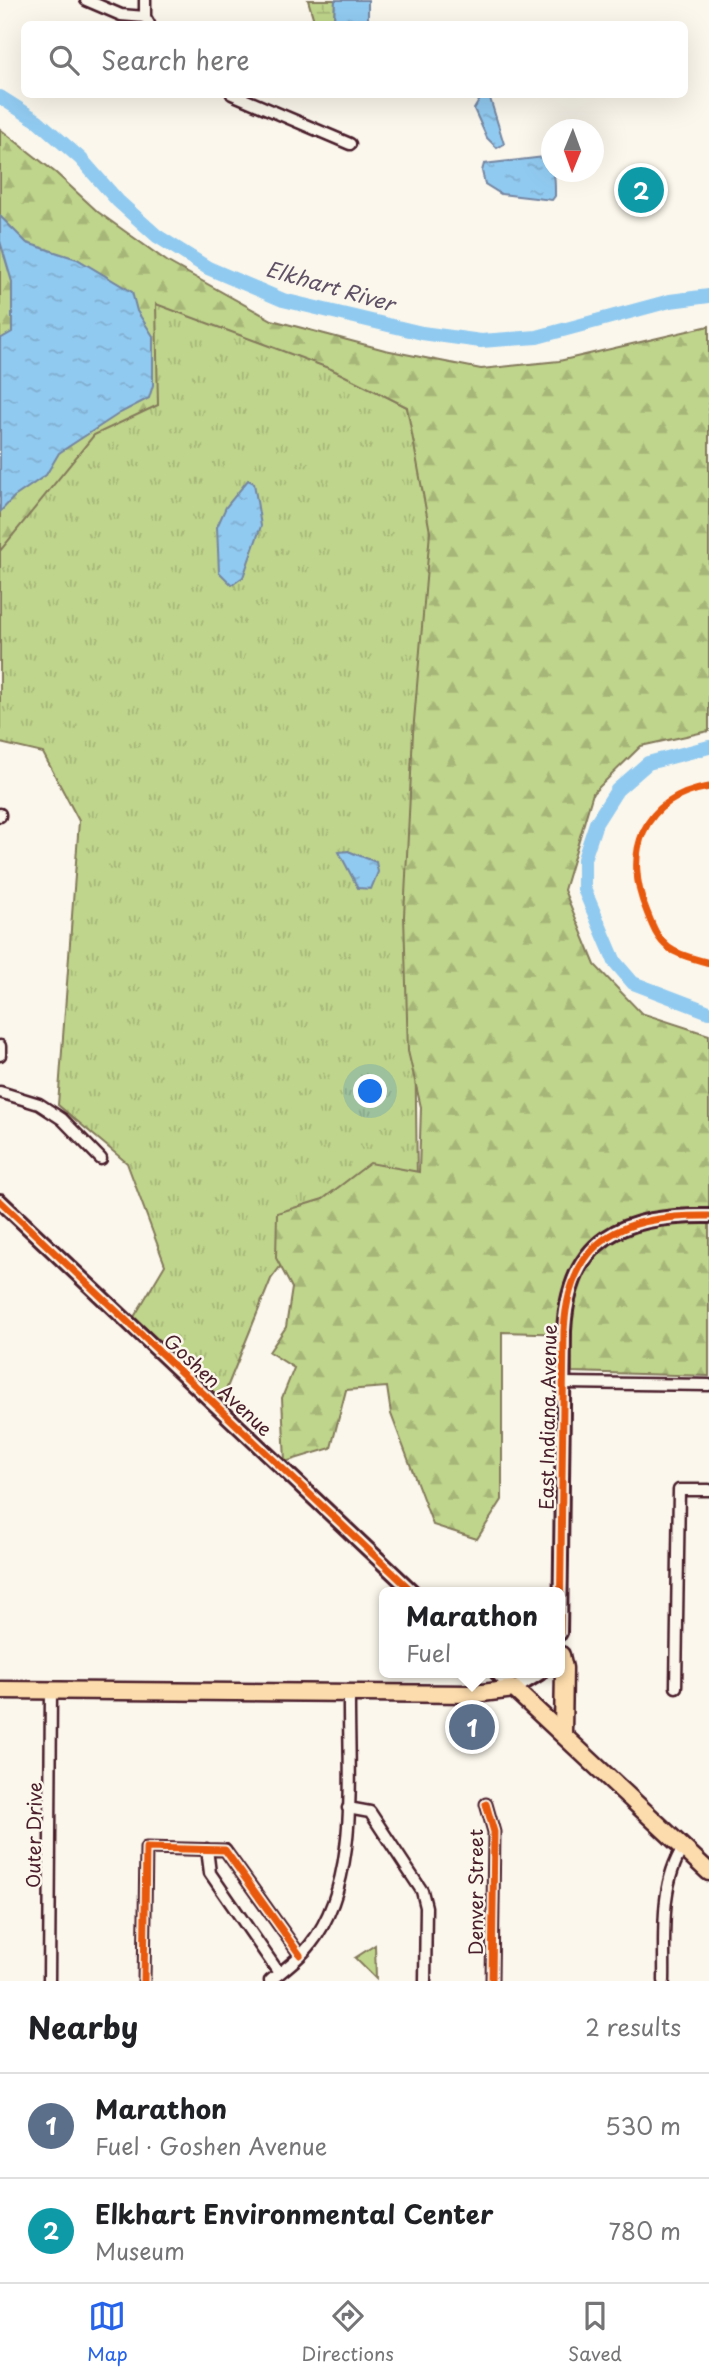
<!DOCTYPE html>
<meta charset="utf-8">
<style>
body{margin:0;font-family:"Playpen Sans",sans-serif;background:#f2f2f2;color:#202124}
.compass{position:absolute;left:541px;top:119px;width:63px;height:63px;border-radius:50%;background:#fff;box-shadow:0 7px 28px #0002;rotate:181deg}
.you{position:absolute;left:371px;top:1092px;width:24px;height:24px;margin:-18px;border:5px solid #fff;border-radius:50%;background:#1a73e8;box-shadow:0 0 0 10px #1a73e833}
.badge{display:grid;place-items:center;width:46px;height:46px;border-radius:50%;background:#2563eb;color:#fff;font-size:23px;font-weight:700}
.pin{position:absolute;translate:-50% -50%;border:4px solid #fff;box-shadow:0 2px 7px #0006}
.popup{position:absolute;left:379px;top:1587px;width:186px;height:91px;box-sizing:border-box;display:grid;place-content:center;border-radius:10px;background:#fff;filter:drop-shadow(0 2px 5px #0005);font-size:23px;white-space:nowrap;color:#757577}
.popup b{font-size:26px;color:#202124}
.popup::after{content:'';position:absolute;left:50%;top:100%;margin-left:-14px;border:14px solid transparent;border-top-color:#fff}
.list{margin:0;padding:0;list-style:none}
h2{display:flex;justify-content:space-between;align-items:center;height:91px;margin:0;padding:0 28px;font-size:30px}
h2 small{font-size:23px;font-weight:400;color:#757577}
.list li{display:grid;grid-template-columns:46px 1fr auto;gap:21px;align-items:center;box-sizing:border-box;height:105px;padding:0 28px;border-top:2px solid #e0e0e0}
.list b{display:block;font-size:26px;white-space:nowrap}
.list p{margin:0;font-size:23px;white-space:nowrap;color:#757577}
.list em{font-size:23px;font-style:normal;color:#757577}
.icon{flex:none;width:38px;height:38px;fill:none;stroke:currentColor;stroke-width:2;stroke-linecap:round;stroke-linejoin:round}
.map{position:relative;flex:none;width:709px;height:1981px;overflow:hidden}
.search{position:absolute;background:#fff;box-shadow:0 7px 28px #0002;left:21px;right:21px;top:21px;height:77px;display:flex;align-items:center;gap:18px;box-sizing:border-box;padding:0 24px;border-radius:10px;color:#757577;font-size:26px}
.sheet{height:301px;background:#fff}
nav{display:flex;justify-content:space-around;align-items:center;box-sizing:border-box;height:98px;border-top:2px solid #e0e0e0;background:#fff;font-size:19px;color:#757577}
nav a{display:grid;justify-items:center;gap:4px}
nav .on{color:#2563eb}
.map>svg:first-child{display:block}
.grass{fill:url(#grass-tufts);stroke:#847a5b;stroke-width:2}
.forest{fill:url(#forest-firs);stroke:#847a5b;stroke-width:2}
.wetland{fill:url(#wetland-marsh);stroke:#847a5b;stroke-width:2}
.green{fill:#bfd58b;stroke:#847a5b;stroke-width:2}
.water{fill:url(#water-ripples);stroke:#7586a1;stroke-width:2}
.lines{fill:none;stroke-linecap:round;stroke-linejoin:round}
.river{stroke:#91caf0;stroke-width:14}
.minor-casing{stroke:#4a1f2b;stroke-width:15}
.tertiary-casing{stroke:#4a1f2b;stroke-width:18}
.primary-casing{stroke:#4a1f2b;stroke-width:21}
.minor{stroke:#fbf7ec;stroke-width:10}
.tertiary{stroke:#fbf7ec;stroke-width:12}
.primary{stroke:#fcdcac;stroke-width:16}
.cycleway-casing{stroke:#fbf7ec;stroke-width:11}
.cycleway{stroke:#e8590c;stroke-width:7}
.labels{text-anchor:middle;stroke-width:5;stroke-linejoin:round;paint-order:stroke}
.street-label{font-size:19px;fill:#4a1f2b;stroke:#fbf7ec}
.water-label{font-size:21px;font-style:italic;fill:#5f5266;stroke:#fbf7ec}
</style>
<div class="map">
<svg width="709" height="1981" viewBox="0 0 709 1981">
<defs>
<pattern id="grass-tufts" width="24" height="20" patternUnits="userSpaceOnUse" patternTransform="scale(1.75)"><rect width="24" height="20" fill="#bfd58b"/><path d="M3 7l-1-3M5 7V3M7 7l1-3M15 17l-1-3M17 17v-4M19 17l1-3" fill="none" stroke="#a6b678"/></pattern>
<pattern id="forest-firs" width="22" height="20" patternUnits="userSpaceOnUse" patternTransform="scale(1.75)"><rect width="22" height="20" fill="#bfd58b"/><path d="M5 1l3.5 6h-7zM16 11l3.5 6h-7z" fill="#a6b678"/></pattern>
<pattern id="wetland-marsh" width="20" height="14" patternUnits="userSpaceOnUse" patternTransform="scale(1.75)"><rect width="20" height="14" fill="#bfd58b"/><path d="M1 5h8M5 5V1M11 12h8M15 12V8" fill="none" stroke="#a6b678"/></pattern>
<pattern id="water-ripples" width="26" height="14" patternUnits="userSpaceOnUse" patternTransform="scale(1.75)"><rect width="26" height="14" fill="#91caf0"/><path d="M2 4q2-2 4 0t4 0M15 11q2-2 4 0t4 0" fill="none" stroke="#7fadce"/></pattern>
</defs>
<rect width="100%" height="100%" fill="#fbf7ec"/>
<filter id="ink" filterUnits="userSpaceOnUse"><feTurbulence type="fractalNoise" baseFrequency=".0143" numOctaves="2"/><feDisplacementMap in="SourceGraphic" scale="14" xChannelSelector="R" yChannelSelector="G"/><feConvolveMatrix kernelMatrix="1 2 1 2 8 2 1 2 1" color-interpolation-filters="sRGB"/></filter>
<g filter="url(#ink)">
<path class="grass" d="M129,259L407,407L439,540L414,946L417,1182L320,1213L271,1279L222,1400L134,1317L165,1265L127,1163L58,1105L79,821L43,753L0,743V462Z"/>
<path class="forest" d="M0,129L56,173L98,212L168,262L272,320L385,350L481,369L559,361L709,326V731L641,746L593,793L564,890L595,965L641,1013L709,1035V1376L572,1372L571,1334L502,1332V1500L477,1539L433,1525L391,1414L387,1387L346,1390L331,1448L285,1462L282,1398L294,1368L269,1352L286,1327L292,1288L276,1258L277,1213L323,1199L370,1163L419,1172L421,1107L408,1051L404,916L413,733L430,532L407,407L331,369L156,304L158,405L94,435L0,551Z"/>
<path class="wetland" d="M308,0H335L334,24H315Z"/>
<path class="green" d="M375,1945L376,1979L355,1958Z"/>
<path class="water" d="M335,0H368V24H334Z
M489,95L504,144L497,148L487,138L474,109L482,96Z
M544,157C556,165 555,182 555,196L552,200L501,194L485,184L482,171L484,164Z
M0,216L27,243L77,259L132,292L137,311L153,336V385L149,398L120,413L59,453L46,475L14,497L0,512V339L12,332V282L0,241Z
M248,480L254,483L261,526L243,577L232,585L219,572L217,527L226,507Z
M348,851L376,862L378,872L371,889L358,888L339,852Z"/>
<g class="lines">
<path class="river" d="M0,97L38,121L81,159L118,201L157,236L208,268L283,300L422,333L481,341L537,337L670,301L709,296
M709,747L648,763L617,790L596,823L584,859V889L615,962L633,983L709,1012"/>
<defs>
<path id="minor" d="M86,0L121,15L145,17L149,24
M145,17V0
M232,94L350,144
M0,816V814
M0,1046V1055
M0,1092L39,1104L62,1119L101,1159
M564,1383L709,1385
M676,1687L679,1490H709
M486,1804L494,1832L492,1981
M348,1808L370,1812L422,1891L426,1907L425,1981
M207,1849L210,1873L279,1973
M49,1981L51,1690
M144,1981L146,1848L225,1850L300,1955
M270,1981C283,1970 299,1959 310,1945C361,1881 348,1770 349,1693
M664,1981C665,1939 659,1884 683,1848"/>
<path id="tertiary" d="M0,1201L413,1592
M560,1633L564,1331C569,1236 624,1215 709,1216
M497,1673L514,1689L540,1673"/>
<path id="primary" d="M561,1655L564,1668L563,1733
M0,1690L474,1694L514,1689L709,1872"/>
</defs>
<use href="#minor" class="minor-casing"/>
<use href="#tertiary" class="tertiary-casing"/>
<use href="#primary" class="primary-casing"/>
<use href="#minor" class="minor"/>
<use href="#tertiary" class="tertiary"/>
<use href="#primary" class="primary"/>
<defs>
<path id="cycleway" d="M709,787C642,798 622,853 647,912C652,925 657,939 669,948C679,956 697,959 709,963
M0,1201L413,1592
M560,1633L564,1331C569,1236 624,1215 709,1216
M486,1804L494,1832L492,1981
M144,1981L146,1848L225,1850L300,1955"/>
</defs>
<use href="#cycleway" class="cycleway-casing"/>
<use href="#cycleway" class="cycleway"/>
</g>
</g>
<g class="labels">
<g class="street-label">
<text transform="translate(218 1385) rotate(43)" y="7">Goshen Avenue</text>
<text transform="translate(548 1417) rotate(-89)" y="7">East Indiana Avenue</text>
<text transform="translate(34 1835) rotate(-89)" y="7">Outer Drive</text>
<text transform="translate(476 1892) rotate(-90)" y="7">Denver Street</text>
</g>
<g class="water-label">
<text transform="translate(330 287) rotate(16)" y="7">Elkhart River</text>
</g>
</g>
</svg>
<svg class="compass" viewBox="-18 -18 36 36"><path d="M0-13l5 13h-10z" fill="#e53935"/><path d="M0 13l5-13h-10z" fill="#757577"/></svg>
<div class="you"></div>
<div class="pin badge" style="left:472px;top:1727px;background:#5c6f8a">1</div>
<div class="popup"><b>Marathon</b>Fuel</div>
<div class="pin badge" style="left:641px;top:190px;background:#0f9aa8">2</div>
<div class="search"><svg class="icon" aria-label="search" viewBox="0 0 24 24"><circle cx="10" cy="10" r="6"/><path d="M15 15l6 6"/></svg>Search here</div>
</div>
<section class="sheet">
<h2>Nearby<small>2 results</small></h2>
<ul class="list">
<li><span class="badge" style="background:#5c6f8a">1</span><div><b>Marathon</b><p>Fuel · Goshen Avenue</p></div><em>530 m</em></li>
<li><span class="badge" style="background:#0f9aa8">2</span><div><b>Elkhart Environmental Center</b><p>Museum</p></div><em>780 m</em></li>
</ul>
</section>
<nav>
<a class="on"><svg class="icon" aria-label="map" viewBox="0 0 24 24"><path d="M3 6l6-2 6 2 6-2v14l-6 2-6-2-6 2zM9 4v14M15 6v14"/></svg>Map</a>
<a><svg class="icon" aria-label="directions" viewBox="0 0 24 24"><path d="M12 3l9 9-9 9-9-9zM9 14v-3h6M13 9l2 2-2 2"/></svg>Directions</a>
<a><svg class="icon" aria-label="saved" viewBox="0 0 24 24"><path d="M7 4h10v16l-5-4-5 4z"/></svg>Saved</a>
</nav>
